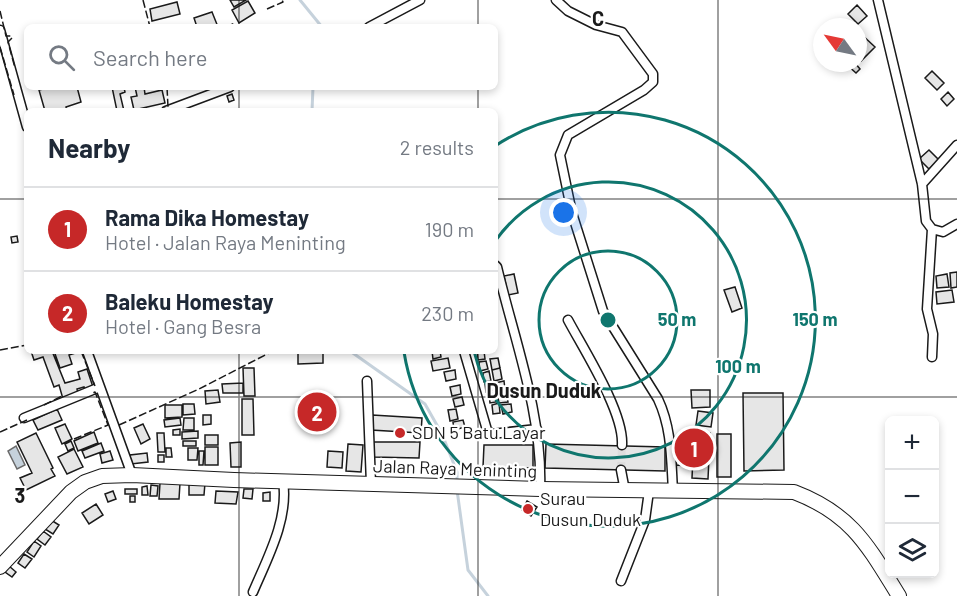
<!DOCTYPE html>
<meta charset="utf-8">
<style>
body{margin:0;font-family:Barlow,sans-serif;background:#f2f2f3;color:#1f2937}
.controls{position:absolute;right:18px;bottom:18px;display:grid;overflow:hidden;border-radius:9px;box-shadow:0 3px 9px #0003}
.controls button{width:54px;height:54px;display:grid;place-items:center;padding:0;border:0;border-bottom:2px solid #e0e1e3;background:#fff;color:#1f2937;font:30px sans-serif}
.compass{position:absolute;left:813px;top:18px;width:54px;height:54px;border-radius:50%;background:#fff;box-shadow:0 3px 9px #0003;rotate:303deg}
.you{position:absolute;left:564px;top:213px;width:21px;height:21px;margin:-15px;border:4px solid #fff;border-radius:50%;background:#1a73e8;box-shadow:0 0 0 9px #1a73e833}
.badge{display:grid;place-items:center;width:39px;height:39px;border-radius:50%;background:#c62828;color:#fff;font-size:20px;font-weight:700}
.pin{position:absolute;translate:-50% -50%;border:3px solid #fff;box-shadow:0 2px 6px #0006}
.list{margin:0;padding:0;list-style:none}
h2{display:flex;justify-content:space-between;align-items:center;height:78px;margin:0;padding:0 24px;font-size:26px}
h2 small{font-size:20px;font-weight:400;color:#747a83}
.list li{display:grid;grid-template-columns:39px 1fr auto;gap:18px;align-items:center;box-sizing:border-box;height:84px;padding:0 24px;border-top:2px solid #e0e1e3}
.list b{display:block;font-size:22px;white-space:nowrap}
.list p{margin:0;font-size:20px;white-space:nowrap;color:#747a83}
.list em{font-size:20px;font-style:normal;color:#747a83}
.icon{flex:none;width:33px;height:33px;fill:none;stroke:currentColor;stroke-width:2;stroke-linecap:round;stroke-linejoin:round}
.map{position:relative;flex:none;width:957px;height:596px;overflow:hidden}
.search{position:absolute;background:#fff;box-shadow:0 3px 9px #0003;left:24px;top:24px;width:474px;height:66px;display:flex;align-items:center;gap:15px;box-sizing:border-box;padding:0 21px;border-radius:9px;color:#747a83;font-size:22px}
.panel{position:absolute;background:#fff;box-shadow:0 3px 9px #0003;left:24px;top:108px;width:474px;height:246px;border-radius:9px}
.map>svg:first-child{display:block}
.water{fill:#c6d2dc;stroke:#6a6a6a;stroke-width:1.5}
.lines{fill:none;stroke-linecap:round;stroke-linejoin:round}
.stream{stroke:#c6d2dc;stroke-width:3}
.building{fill:#e6e6e6;stroke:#1a1a1a;stroke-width:1.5}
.minor-tunnel{stroke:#ddd;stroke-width:8;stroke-dasharray:8 4;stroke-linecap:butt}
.minor-casing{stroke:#1a1a1a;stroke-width:11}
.trunk-casing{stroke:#1a1a1a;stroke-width:16}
.minor{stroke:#fff;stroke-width:8}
.trunk{stroke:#fff;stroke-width:14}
.fence{stroke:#1a1a1a;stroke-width:1.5;stroke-dasharray:8 3;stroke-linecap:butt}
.grid{fill:none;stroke:#1a1a1a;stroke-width:1.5;stroke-opacity:0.55}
.ring{fill:none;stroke:#0f766e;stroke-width:3}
.poi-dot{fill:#c62828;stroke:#fff;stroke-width:2}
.labels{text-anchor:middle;stroke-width:4.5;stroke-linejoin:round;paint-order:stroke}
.poi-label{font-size:18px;fill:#1a1a1a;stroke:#fff;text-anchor:start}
.street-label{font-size:18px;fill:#1a1a1a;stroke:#fff}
.neighbourhood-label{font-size:20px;font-weight:bold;fill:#1a1a1a;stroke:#fff}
.grid-label{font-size:20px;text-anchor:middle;font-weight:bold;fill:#1a1a1a;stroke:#fff;stroke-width:4.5;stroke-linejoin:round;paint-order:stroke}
.centre{fill:#0f766e;stroke:#fff;stroke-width:3}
.ring-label{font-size:18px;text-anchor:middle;font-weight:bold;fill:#0f766e;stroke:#fff;stroke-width:4.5;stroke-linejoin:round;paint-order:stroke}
</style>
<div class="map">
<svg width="957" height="596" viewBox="0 0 957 596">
<rect width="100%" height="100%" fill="#fff"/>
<path class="water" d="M16,446L25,465L17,469L8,451Z"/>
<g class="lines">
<path class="stream" d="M300,0L322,27
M312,111L313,87
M350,351L425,404L442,434L457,472V483
M457,490L468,570L488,596"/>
</g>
<path class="building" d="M230,0H246L234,7Z
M248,1L255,13L239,23L232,10Z
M177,2L180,14L152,21L150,9Z
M857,5L867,16L858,24L848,14Z
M212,12L218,27H197L194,18Z
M860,33L875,47L861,61L858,57V35Z
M845,63H855L860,69L856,73Z
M932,71L944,83L937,90L925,78Z
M51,87H77L81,102L66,107L67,111H45L39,90Z
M112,87H127L124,88L125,92L120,94L124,111H117Z
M135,87H144L145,94L162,90L165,103L134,110L131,97L137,96Z
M948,92L954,99L947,106L941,99Z
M232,94L234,100L229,102L227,96Z
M929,150L939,160L929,169L919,159Z
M17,236L18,242L12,243L11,237Z
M957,272V287L951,288L950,273Z
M514,274L518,293L508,295L504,276Z
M947,274L949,287L937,288L936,276Z
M735,287L742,308L732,312L724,290Z
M952,290L954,302L937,304L936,292Z
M31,351H52L65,383L80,379L78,372L87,369L93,387L85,390L84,387L77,389L78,393L63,399L59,385L54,387L43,357L34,360Z
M54,351H79V352L69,355L72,364L60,368Z
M298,351H323V363L298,364Z
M432,351H440L441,357L433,359Z
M477,351H484L485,359L478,360Z
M448,358L450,368L433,371L431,361Z
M498,358L500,368L492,370L490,359Z
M486,361L488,369L480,371L479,362Z
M243,368H254L255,396H244Z
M500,368L502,379L494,381L492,370Z
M455,370L456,379L446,381L444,372Z
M489,371L491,381L484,382L483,373Z
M504,381L505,389L496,390L495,383Z
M243,383V393H223L222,384Z
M493,383L494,390L486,392L485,384Z
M460,385L461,394L452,396L450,387Z
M218,390L220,402L206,404L205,391Z
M691,390H710V407L692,408Z
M506,391L508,402L499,403L497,393Z
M495,393L496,402L490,403L489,394Z
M743,393H783L784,470L744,471Z
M462,397L464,405L455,407L453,399Z
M242,399H253L254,435H242Z
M499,403L500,413L493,414L492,405Z
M183,404H194L195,414L183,415Z
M511,404L512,412L503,414L501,405Z
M165,405H182V417L165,418Z
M57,409L62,420L38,430L33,420Z
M456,409L458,419L450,421L448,410Z
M698,411L713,413L711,427L696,425Z
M203,415H211V424L203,425Z
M372,415L422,418L421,433L371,430Z
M180,418L181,425L165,427L164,420Z
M184,418H194V430H183Z
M463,420L465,427L454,430L453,422Z
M65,424L72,439L62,444L55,428Z
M143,424L150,439L141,444L134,428Z
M472,428L474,438L465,440L463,430Z
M180,429V435H173V430Z
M198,431V438L182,439V432Z
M94,432L98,443L78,451L74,441Z
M694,432L710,433L709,449H693Z
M36,433L53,468L51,469L55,476L26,490L20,478L32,473L17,442Z
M157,433H164L165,452H158Z
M717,434H731V477H717Z
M205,435H218V445H205Z
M71,441L74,448L68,451L65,444Z
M183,441H196V446H183Z
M241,442V467H231L230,443Z
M373,442H420L419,458L373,457Z
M101,443L104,451L85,458L82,451Z
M348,444L363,445L361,472L346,471Z
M546,444L665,447V471L545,468Z
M677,444L692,445L691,466L675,465Z
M484,445H533V468L483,467Z
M205,447H218V465H205Z
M166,448H171L172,457H166Z
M188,448H198L197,460H188Z
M74,449L83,467L67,474L58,457Z
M110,451L113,460L102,463L100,454Z
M199,451H204L203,465H199Z
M328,451L343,452L342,468L327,467Z
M147,453L148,462L131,464L130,455Z
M158,455H164V462H158Z
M693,457H709L708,479L692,478Z
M189,482L205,483L204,495H189Z
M160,483H180L179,499H159Z
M151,485L158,486L157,496H150Z
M147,486L148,495H142V487Z
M125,489H137V494H125Z
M244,489H253L252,499L243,498Z
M113,491L116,499L108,502L105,494Z
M216,491L238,492L236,504L215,503Z
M270,492V501H263V493Z
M555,495H565V501L555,502Z
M130,496H135V502H130Z
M527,501L537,507L531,516L522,510Z
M96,504L103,515L89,524L82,513Z
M51,520L59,525L53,534L45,529Z
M43,531L51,537L45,545L37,539Z
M34,541L41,546L34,557L27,552Z
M24,554L32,559L25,568L18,563Z
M9,566L16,572L12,577L5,572Z"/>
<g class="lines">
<path class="minor-tunnel" d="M621,470L622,445"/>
<defs>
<path id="minor" d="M556,0L568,11L596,25L622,32L653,74V82L644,90L568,135L560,155L572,213L603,311L658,399C672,429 671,459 673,491
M878,0L922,184L926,221L932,229L943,232L957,224
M369,27L420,0
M0,30L27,127
M166,111L230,87
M922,184L957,145
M932,229L927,309L933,334L932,357
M495,265L497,267C514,339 543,415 540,489
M568,320C584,350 624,412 622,445
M87,351L132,475
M464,351L487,430L491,434L537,429
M367,381L371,484
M24,418L100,387
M621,470L625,491
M621,581L645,520L649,491
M253,592C267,559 289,519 283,481"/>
<path id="trunk" d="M0,567L71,492L85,482L102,476L132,475L234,480L540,489L794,492C852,514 868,546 899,596"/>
</defs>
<use href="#minor" class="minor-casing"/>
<use href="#trunk" class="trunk-casing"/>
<use href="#minor" class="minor"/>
<use href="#trunk" class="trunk"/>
<path class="fence" d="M143,0L150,27
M267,9L283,2L282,0
M0,11L6,36H11L12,38L8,42L15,68
M226,27L235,23
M0,47L14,95
M158,111L168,107L167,87
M0,350L27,345
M81,351L95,386
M44,405L62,396
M119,425L199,389L273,351
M0,432L27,420
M74,439L108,425L95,392L93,393"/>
</g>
<path class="grid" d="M239,0V27M478,0V27M718,0V596M239,87V111M478,87V111M0,199H27M495,199H957M239,351V596M478,351V596M0,397H957"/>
<g class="ring">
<circle cx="608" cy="320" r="69"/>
<path d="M496 240A138 138 0 1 1 474 351"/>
<path d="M495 146A207 207 0 1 1 404 352"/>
</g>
<g class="poi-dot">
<circle cx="400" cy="433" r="6"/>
<circle cx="528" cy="509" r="6"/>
</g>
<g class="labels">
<g class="poi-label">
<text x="412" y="439">SDN 5 Batu Layar</text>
<text x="540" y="505">Surau<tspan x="540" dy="21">Dusun Duduk</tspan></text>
</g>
<g class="street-label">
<text transform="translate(455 469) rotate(2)" y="6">Jalan Raya Meninting</text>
</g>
<g class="neighbourhood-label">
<text x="544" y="398">Dusun Duduk</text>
</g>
</g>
<g class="grid-label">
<text x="598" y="26">C</text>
<text x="20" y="503">3</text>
</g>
<circle cx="608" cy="320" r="9" class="centre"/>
<g class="ring-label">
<text x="677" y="326">50 m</text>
<text x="815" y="326">150 m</text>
<text x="738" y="373">100 m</text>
</g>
</svg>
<div class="controls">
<button>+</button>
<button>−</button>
<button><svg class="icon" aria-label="layers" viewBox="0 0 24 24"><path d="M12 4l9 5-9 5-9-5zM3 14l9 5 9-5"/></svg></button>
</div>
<svg class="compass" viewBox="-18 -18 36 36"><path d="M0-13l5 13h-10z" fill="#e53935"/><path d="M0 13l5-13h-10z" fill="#747a83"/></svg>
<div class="you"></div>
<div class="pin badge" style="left:694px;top:448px">1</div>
<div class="pin badge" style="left:317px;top:412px">2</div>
<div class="search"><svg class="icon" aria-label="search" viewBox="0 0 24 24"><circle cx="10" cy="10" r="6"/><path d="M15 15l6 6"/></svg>Search here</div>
<section class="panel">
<h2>Nearby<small>2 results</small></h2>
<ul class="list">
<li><span class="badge">1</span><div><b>Rama Dika Homestay</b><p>Hotel · Jalan Raya Meninting</p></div><em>190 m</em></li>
<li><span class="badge">2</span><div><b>Baleku Homestay</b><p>Hotel · Gang Besra</p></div><em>230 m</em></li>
</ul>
</section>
</div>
